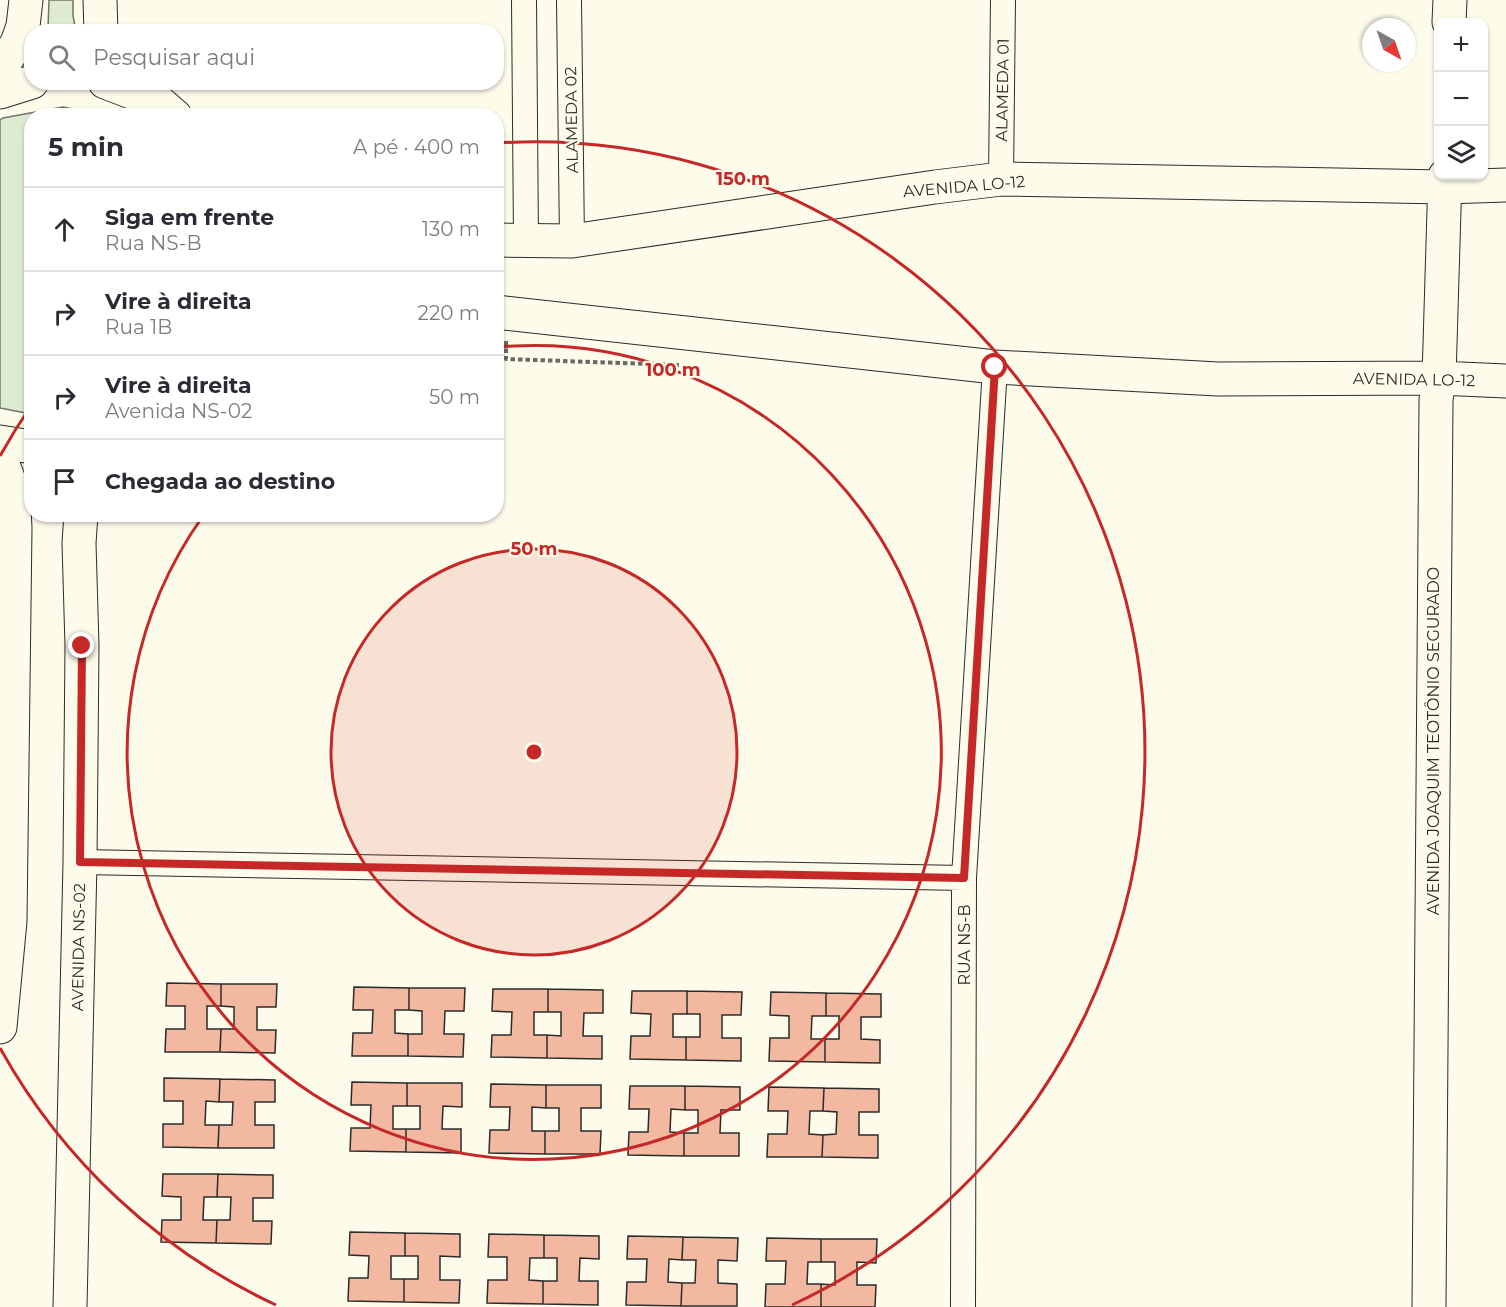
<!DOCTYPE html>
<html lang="pt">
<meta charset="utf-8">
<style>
body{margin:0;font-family:Montserrat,sans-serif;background:#f7f7f7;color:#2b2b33}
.controls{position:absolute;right:18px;top:18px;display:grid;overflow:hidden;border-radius:12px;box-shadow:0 2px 4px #0004}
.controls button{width:54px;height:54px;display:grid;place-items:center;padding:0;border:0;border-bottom:2px solid #e1e1e2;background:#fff;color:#2b2b33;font:30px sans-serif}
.compass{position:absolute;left:1362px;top:18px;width:54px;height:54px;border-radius:50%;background:#fff;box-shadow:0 2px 4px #0004;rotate:140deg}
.stop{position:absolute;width:18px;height:18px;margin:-14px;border:4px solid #c62828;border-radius:50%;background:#fff}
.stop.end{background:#c62828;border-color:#fff;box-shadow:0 2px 6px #0008}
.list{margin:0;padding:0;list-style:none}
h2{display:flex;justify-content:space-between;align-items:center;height:78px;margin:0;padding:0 24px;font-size:26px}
h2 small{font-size:20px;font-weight:400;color:#7c7c81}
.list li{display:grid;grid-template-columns:39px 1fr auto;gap:18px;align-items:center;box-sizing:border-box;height:84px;padding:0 24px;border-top:2px solid #e1e1e2}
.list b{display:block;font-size:22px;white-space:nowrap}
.list p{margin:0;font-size:20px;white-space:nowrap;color:#7c7c81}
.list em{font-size:20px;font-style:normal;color:#7c7c81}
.icon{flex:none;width:33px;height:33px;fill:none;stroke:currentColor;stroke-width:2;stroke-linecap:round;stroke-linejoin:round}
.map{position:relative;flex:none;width:1506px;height:1307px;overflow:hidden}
.search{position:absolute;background:#fff;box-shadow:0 2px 4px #0004;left:24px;top:24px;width:480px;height:66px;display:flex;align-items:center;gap:15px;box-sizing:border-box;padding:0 21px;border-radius:24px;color:#7c7c81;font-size:22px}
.panel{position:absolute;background:#fff;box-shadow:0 2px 4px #0004;left:24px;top:108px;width:480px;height:414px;border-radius:24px}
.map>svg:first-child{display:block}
.green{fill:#deebd1;stroke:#74746e;stroke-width:1.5}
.building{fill:#f2b8a0;stroke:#2b2b2b;stroke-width:1.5}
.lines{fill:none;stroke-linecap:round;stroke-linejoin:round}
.street-casing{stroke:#2b2b2b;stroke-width:26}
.secondary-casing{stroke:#2b2b2b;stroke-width:35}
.path{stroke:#6a6964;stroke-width:4;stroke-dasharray:4.5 3;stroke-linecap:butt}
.street{stroke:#fdfbea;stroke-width:24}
.secondary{stroke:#fdfbea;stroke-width:33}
.route{stroke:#c62828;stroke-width:8}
.ring{fill:none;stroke:#c62828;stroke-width:3}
.labels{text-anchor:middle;stroke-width:4.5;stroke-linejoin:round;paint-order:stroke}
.street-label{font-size:16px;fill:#2b2b2b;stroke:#fdfbea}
.centre{fill:#c62828;stroke:#fdfbea;stroke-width:3}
.ring-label{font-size:18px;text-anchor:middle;font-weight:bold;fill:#c62828;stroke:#fdfbea;stroke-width:4.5;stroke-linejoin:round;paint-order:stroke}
</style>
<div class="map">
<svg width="1506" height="1307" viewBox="0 0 1506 1307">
<rect width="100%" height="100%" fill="#fdfbea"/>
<path class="green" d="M49,0H73V16L76,31H47L48,29Z
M63,107L104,115L32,116L31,414L0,408V120L3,118Z"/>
<path class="building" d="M167,983L221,984V1006H207V1029H221L220,1052H165L166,1029H185V1006H166Z
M221,984H277L276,1007H257V1030H276L275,1053L220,1052L221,1029H234V1007L221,1006Z
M354,987L409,988V1010H395V1033L408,1034V1056H352L353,1033H372L373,1010H353Z
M409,988H465L464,1011H445L444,1034H464L463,1057L408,1056V1034H422V1011L409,1010Z
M493,989H548V1012H534V1035H547V1058L491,1057L492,1035H511L512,1012L492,1011Z
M548,989L603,990V1013H584L583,1036H602V1059L547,1058V1035L561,1036V1012H548Z
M632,991H687V1014H673V1037H686V1060L630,1059L631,1036H650L651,1014L631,1013Z
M687,991L742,992L741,1015H722V1038H741V1061L686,1060V1037H700V1014H687Z
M771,992L826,993V1016H812L811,1039H825V1062L769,1061L770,1038H789V1016L770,1015Z
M826,993L881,994V1017H861V1039L880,1040V1063L825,1062V1039H839V1016H826Z
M164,1078L220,1079L219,1102L206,1101L205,1125H219L218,1148L163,1147V1124H183V1101H164Z
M220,1079L275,1080V1102H255V1125H274V1148H218L219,1125H232L233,1102H219Z
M352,1082L407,1083V1106H393V1129H406V1152L350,1151L351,1128H370L371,1105H351Z
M407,1083H462V1107L443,1106L442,1129H461V1153L406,1152V1129H420V1106H407Z
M491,1084L546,1085V1108L532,1107V1131H545V1154L489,1153L490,1130H509L510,1107H490Z
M546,1085H601V1108H581V1131H601L600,1154H545V1131H559V1108H546Z
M630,1086H685V1110L671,1109L670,1132L684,1133V1156L628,1155L629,1132H648L649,1109H629Z
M685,1086L740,1087V1110H721L720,1133H739V1156H684V1133H698V1110H685Z
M769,1087L824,1088L823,1111H810L809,1134L823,1135L822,1157H767L768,1134H787L788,1111H768Z
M824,1088L879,1089V1112H859V1135H878V1158L822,1157L823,1135L836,1134L837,1112L823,1111Z
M163,1174H218L217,1197H204L203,1220H217L216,1243L161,1242L162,1220H181V1197L162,1196Z
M218,1174L273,1175V1198H253V1221H272L271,1244L216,1243L217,1220H230L231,1197H217Z
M350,1232L405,1233V1256H391V1279H404V1302L348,1301L349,1278H368L369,1256L349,1255Z
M405,1233L460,1234V1257L440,1256V1280H460L459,1303L404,1302V1279H418V1256H405Z
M489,1234L544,1235V1258H530L529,1280L543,1281V1304L487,1303L488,1280H507V1257H488Z
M544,1235L599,1236V1259L580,1258L579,1281H598V1305L543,1304V1281H557V1258H544Z
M628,1236L683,1237L682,1260L669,1259L668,1282L682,1283L681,1306L626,1305L627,1282H646L647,1259H627Z
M683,1237L738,1238L737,1261L718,1260V1283L737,1284V1306H681L682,1283H695L696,1260H682Z
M767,1238L821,1239V1262H808L807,1284H821V1307H765L766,1284H785L786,1261H766Z
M821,1239H877L876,1263L857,1262V1285H876L875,1307H821V1284L835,1285V1262H821Z"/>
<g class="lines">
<defs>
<path id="street" d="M524,0L526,240
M569,0L572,241
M1001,179L1003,0
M80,862L964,878
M963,1307L964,878L995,367"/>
<path id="secondary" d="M100,0L101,32
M1449,22L1450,0
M0,70L17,43L23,26L26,0
M105,82L160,103L175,116
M0,92L32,82
M496,240L572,241L935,187L1001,179L1445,187L1506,185
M496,312L995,367L1218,379L1439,378L1506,381
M0,442L32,447
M0,457L13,491L15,528L10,921L0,1027
M70,1307L80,862L82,646L79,543L81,514
M1429,1307L1436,400L1439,378L1445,176"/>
</defs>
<use href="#street" class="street-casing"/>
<use href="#secondary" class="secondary-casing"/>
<path class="path" d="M506,341V359L679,365"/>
<use href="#street" class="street"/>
<use href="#secondary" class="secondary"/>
</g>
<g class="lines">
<path class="route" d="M82,646L80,862L964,878L995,367"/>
</g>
<circle cx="534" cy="752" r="203" fill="#c62828" fill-opacity=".12"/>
<g class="ring">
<circle cx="534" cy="752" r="203"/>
<path d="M499 347A407 407 0 1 1 203 516"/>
<path d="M276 1305A610 610 0 0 1 0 1048M0 456A610 610 0 0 1 31 406M497 143A610 610 0 0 1 792 1305"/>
</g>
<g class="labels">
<g class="street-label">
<text transform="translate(1002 90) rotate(-89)" y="6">ALAMEDA 01</text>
<text transform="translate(571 120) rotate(-91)" y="6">ALAMEDA 02</text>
<text transform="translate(964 186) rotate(-5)" y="6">AVENIDA LO-12</text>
<text transform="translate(1414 379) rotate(1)" y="6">AVENIDA LO-12</text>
<text transform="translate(1433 741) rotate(-90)" y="6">AVENIDA JOAQUIM TEOTÔNIO SEGURADO</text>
<text transform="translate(964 945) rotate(-90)" y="6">RUA NS-B</text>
<text transform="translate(78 947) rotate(-89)" y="6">AVENIDA NS-02</text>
</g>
</g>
<circle cx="534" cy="752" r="9" class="centre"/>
<g class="ring-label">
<text x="743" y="185">150 m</text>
<text x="673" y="376">100 m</text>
<text x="534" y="555">50 m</text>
</g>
</svg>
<div class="controls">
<button>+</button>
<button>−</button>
<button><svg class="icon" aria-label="layers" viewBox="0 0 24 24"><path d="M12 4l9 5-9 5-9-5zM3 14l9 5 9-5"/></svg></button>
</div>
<svg class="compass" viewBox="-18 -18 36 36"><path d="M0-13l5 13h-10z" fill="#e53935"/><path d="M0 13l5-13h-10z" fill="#7c7c81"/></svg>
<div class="stop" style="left:995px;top:367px"></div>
<div class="stop end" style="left:82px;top:646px"></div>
<div class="search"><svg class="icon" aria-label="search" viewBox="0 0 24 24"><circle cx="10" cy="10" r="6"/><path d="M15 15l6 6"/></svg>Pesquisar aqui</div>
<section class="panel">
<h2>5 min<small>A pé · 400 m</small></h2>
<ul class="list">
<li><svg class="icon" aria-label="ahead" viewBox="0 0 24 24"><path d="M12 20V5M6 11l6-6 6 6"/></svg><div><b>Siga em frente</b><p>Rua NS-B</p></div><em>130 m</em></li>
<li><svg class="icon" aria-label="right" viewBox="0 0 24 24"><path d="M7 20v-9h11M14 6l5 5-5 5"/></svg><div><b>Vire à direita</b><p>Rua 1B</p></div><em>220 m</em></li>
<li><svg class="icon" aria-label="right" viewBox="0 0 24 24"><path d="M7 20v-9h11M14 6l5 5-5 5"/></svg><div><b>Vire à direita</b><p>Avenida NS-02</p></div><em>50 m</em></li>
<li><svg class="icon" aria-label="arrive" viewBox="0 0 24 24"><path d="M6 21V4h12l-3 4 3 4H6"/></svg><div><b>Chegada ao destino</b></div></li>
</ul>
</section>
</div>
